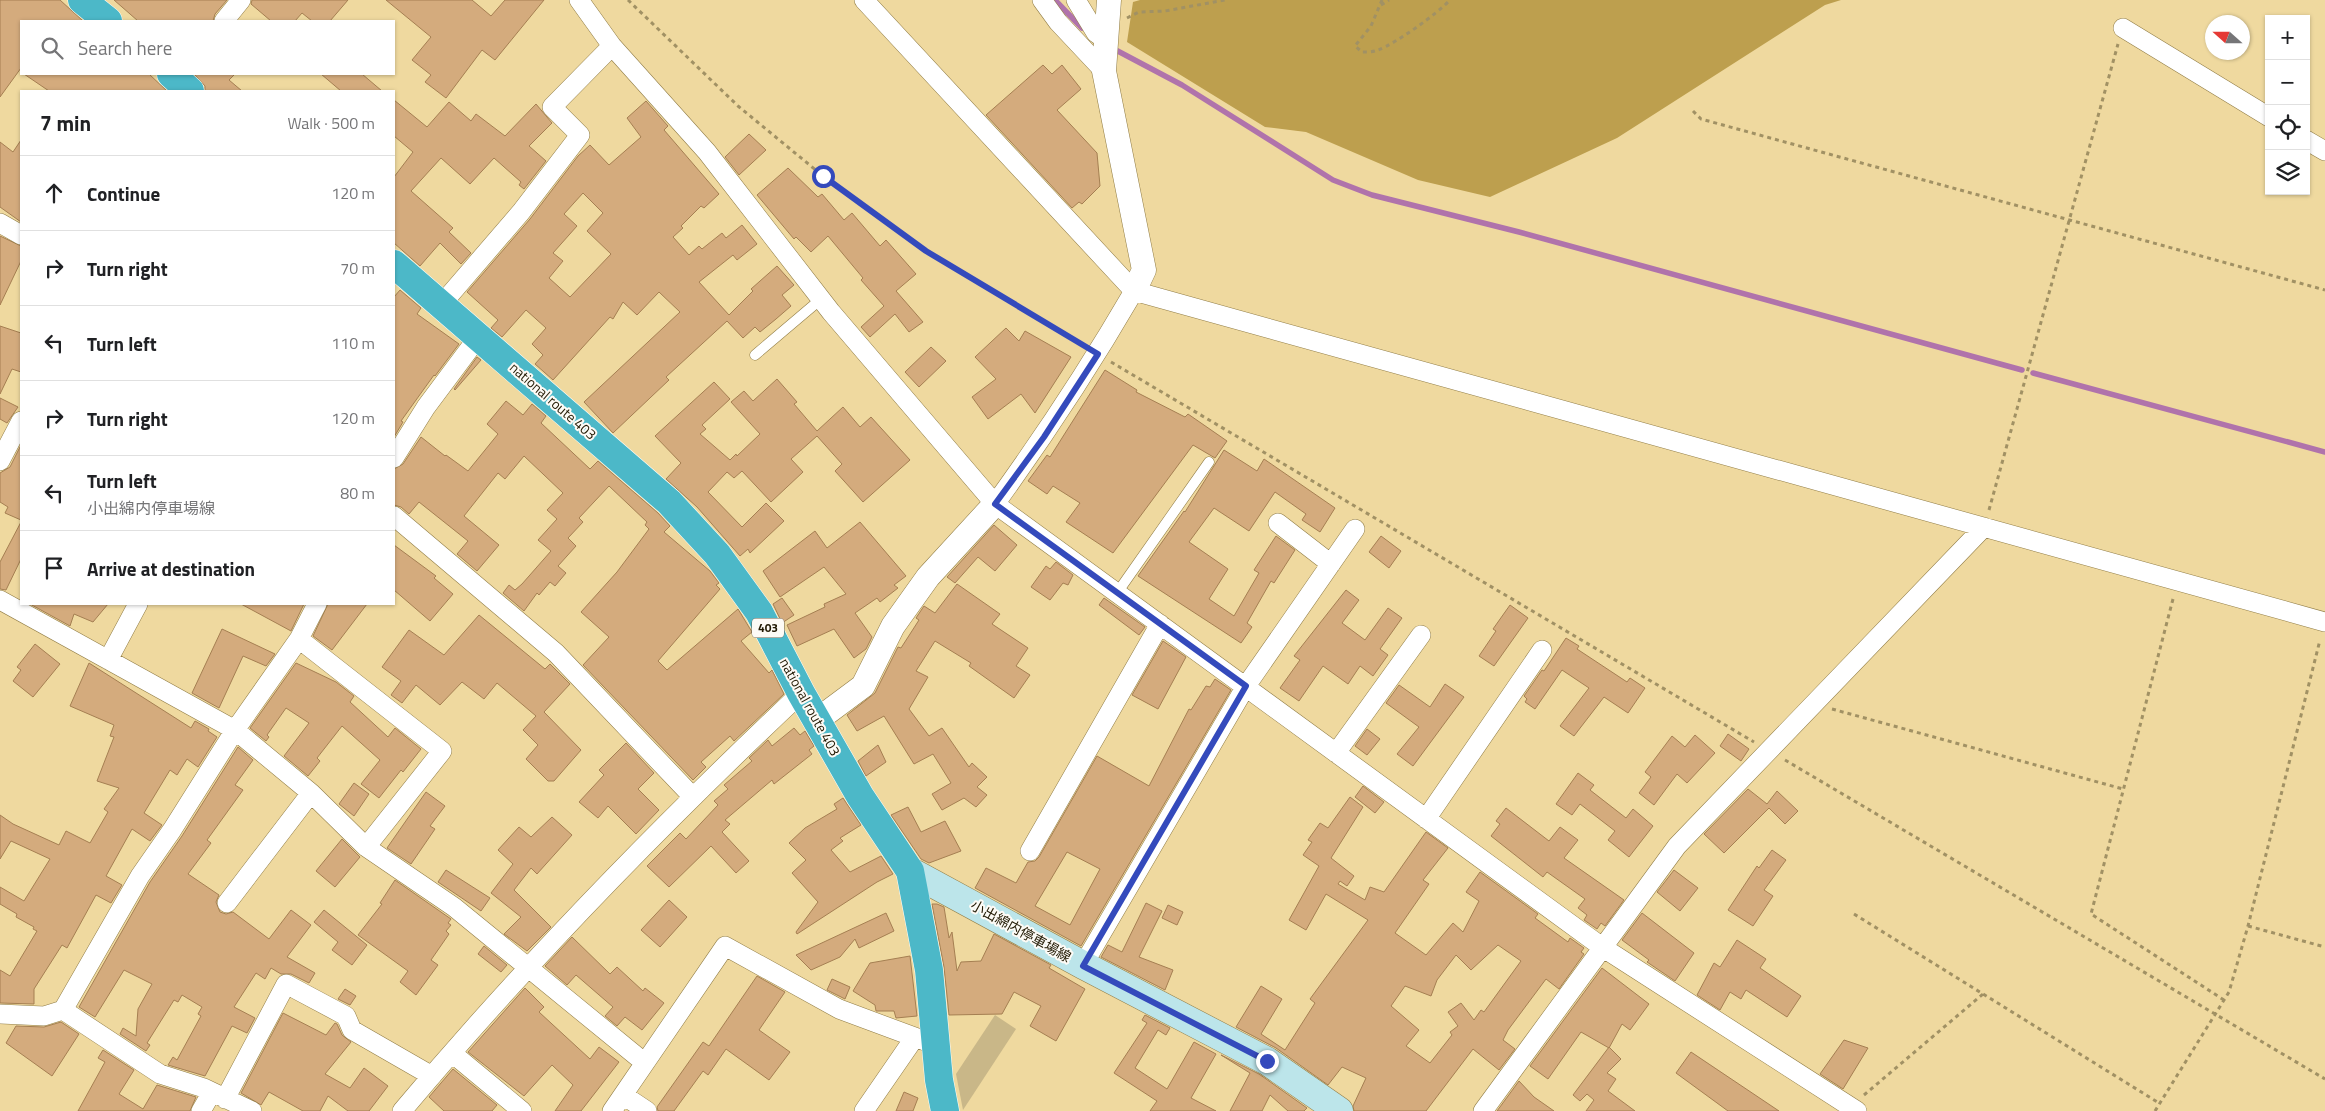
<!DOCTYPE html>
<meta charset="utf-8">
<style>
body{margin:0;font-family:"Titillium Web","Noto Sans JP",sans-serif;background:#f2f2f2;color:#202124}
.controls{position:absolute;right:15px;top:15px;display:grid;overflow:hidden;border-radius:0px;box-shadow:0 1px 4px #0004}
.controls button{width:45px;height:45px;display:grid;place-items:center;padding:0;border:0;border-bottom:1px solid #e0e0e0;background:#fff;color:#202124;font:25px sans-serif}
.compass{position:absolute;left:2205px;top:15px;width:45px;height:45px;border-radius:50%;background:#fff;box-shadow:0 1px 4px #0004;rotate:291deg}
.stop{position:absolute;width:15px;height:15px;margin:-11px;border:4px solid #344abc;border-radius:50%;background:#fff}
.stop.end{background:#344abc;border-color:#fff;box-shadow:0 1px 5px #0008}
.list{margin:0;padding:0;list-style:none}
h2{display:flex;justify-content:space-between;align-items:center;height:65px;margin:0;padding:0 20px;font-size:21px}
h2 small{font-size:16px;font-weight:400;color:#757577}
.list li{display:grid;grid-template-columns:32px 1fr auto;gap:15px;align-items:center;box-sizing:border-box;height:75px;padding:0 20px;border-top:1px solid #e0e0e0}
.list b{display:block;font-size:19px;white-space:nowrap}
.list p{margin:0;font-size:16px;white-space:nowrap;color:#757577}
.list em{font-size:16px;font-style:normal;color:#757577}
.icon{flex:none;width:28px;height:28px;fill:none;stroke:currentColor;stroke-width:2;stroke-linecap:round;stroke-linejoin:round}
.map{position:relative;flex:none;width:2325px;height:1111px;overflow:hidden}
.search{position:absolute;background:#fff;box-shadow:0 1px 4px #0004;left:20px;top:20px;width:375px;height:55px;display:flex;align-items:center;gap:12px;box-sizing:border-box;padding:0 18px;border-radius:0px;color:#757577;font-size:19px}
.panel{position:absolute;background:#fff;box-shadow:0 1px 4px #0004;left:20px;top:90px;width:375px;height:515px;border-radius:0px}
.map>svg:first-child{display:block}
.green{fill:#c9b788}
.forest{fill:#bd9f4e}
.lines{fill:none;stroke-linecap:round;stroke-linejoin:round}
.stream{stroke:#b073ab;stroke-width:5.5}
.building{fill:#d4ab7d;stroke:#a57f52;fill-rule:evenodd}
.service-casing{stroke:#917d46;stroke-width:11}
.minor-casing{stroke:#917d46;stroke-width:20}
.tertiary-casing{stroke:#917d46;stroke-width:25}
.secondary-casing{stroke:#917d46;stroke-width:29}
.trunk-casing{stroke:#fff;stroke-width:29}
.path{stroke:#a19164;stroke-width:3;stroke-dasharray:4 4;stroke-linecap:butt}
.service{stroke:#fff;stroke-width:10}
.minor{stroke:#fff;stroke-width:19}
.tertiary{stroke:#fff;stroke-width:24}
.secondary{stroke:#bce5ea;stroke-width:28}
.trunk{stroke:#4cb8c8;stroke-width:28}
.route{stroke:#344abc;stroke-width:6}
.labels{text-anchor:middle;stroke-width:4;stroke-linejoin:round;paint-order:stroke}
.shield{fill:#fdfbf6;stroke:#645e4d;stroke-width:1}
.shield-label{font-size:12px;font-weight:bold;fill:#221a04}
.street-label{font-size:14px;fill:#221a04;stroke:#fdfbf6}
</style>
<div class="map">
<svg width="2325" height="1111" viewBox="0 0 2325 1111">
<rect width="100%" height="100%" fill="#efd99f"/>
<path class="green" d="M995,1015L1016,1029L963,1110L956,1074Z"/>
<path class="forest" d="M1140,0H1841L1825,5L1617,138L1490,197L1418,180L1306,132L1265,127L1127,42L1133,2Z"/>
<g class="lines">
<path class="stream" d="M1055,0L1082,28
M1112,48L1182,85L1333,180L1372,195L1519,232L2022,370
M2033,373L2325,452"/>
</g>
<path class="building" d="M0,0H60L83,21H21V68L0,97Z
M114,0H227L215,14L213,21H138Z
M252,0H348L330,21H312L302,13L295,21H271L251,4Z
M386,0H472L491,16L505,0H544L495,60L482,50L446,98L425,82L431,75L412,60L431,37Z
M1043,65L1052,74L1062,65L1081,89L1057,110L1097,153L1100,186L1082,204L1079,202L1072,208L986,115Z
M24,74H149L167,91H49Z
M194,74H235L229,80L242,91H205V86Z
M321,74H362L382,91H341Z
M394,100L427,127L449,102L471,121L476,114L505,136L536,104L552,123L529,146L546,161L524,189L519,185L521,182L494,158L470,184L441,158L411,191L453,228L449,232L471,253L461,264L440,243L420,266L394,243V177L413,152L394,136Z
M646,101L668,126L664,130L719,194L704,208L701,206L681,226L683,228L673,237L689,255L699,246L702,249L722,233L726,238L742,225L757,244L737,260L733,255L699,282L729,315L753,291L751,289L777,266L794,285L782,295L791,306L776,319L760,332L755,327L743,338L727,321L666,377L669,380L613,433L584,402L680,312L659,292L637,315L623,302L613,319L610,317L553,380L535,364L543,355L532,344L546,328L526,310L502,337L491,328L498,320L467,292L530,219L578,156L590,145L609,165L641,137L627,118ZM583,193L603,213L587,231L611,254L570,297L549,278L563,261L553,253L577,226L564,214Z
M749,134L766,150L739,175L725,157Z
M21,140V222L0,207V142L13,152Z
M788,168L818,197L822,194L844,220L852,213L880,246L886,240L916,274L896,291L923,322L909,332L895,314L870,337L861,327L884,306L861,280L863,278L828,236L811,252L796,237L794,239L757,195Z
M0,236L21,246V261L0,305Z
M400,290L421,308L417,314L459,344L435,376L434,375L401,421L403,422L394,437V297Z
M0,326L21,333V372L12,369L0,394Z
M1006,328L1019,341L1025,331L1071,357L1035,413L1021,394L988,419L972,397L996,379L975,357Z
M931,347L946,361L919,387L905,372Z
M477,357L481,360L455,390L454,389Z
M1105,370L1137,390L1136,392L1185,417L1188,414L1227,441L1215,458L1193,445L1113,553L1066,522L1080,503L1053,486L1047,494L1028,481L1047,455L1050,457Z
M777,379L797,402L794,404L817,431L843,407L860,427L871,417L910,460L863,502L835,471L842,464L817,436L791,459L803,472L771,502L742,471L734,478L727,472L708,492L742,527L766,503L784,521L750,553L748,549L740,556L697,507L666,479L681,463L655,436L714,382L730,399L702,425L706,429L700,434L730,460L736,454L737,456L760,434L731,402L744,391L753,401Z
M0,398L18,407L7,423L0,419Z
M506,401L523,415L532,404L546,416L541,423L590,469L598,461L658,513L670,526L664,532L710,571L719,583L716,585L720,589L658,661L667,670L738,609L752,632L741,641L769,673L772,670L784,694L734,741L730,736L701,762L706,767L693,780L583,665L609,637L581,612L617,572L649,529L645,525L647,522L609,486L579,518L583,522L568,538L576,546L558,566L566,573L555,586L550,582L539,595L537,593L524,611L503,593L509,585L515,590L522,584L551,551L538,540L557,519L547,510L563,493L524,456L505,479L498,473L464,516L499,545L477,571L457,554L468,541L419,502L409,514L401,507L394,505V469L403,464L421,437L445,456L446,455L468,471L498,434L487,424Z
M21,445V520L5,513L8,507L0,502V473L10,467Z
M1224,450L1257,471L1264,459L1335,508L1320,532L1302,520L1306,514L1275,492L1249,531L1214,508L1189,542L1228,569L1209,599L1234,616L1259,573L1254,570L1276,536L1295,550L1274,583L1271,581L1247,623L1252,627L1241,643L1138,576L1184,511L1185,512Z
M21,522V559L6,590L0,589V562Z
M860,522L906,576L894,585L898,588L880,602L877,598L855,613L872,637L866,649L854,658L834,629L797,646L787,625L825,607L824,604L846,594L824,567L780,597L763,571L815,531L827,548Z
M994,525L1017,545L995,571L978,557L955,583L947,577Z
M1381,536L1401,551L1389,568L1369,552Z
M394,545L436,576L434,578L453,594L430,621L394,590Z
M1056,562L1073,575L1068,585L1063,583L1050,600L1031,587L1046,566L1050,569Z
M957,584L1000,614L992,624L1028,648L1016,666L1030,675L1014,698L969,666L971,663L935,641L916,671L928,677L909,709L929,736L942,728L969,767L972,763L987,777L977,787L987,795L976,807L964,798L942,810L932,794L951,783L933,754L914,764L884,716L857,731L847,715L875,693L898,647L901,648L919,620L916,618L924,606L935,613Z
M1346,590L1359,600L1342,623L1365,640L1388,608L1402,618L1380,649L1388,655L1373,676L1360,666L1348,684L1323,666L1299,701L1280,688L1300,660L1294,656Z
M782,598L794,615L782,623L773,604Z
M1104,598L1145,627L1139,635L1099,605Z
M30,604H108L93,622L74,614L70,626Z
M241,604H304L291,631Z
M328,604H367L332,650L313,636Z
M1510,605L1528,618L1494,666L1479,656L1496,631L1493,629Z
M479,615L545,669L550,664L570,684L544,712L581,750L554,781H548L526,759L538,745L523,730L536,716L497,683L484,699L462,682L440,705L416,685L402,703L391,695L401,681L382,667L409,630L444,655Z
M222,629L275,654L266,666L243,656L219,708L192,693Z
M1566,638L1579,646L1577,649L1627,682L1630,678L1645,688L1628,713L1604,697L1574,736L1560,726L1589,688L1562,670L1535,709L1525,702L1527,699L1524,696L1542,670L1544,671Z
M1163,641L1186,657L1158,709L1132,695Z
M35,644L60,664L33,697L13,681L21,670L17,667Z
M89,663L191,728L195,721L209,729L208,731L217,737L198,767L187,759L177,775L170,770L144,813L162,825L150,841L132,829L106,876L122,885L111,903L96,895L67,948L62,945L34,989V1004L0,1003V970L10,976L37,931L33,929L34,927L16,917L17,914L0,904V887L24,901L50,859L11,841L0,859V815L13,824L59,845L66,831L90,843L108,812L104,809L119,788L97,781L114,737L110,736L114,725L70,706Z
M296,663L336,682L354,696L350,702L388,737L395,728L421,749L403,772L401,770L379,798L361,784L380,760L342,726L317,758L320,761L308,776L284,756L309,723L286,708L267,735L269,737L266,741L250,728Z
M1215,679L1231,690L1081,946L975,888L986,868L1016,883L1028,862L1035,861L1039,857L1097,756L1149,786L1189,709L1191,710L1206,686L1210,687ZM1067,852L1100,869L1070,925L1035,906Z
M1445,684L1464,697L1413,766L1397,754L1419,727L1386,703L1399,685L1430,707Z
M794,728L800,735L805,731L814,746L809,750L812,754L774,784L772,780L725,820L730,824L722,832L749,861L736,873L711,846L669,887L647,866L680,833L686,839L718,805L714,801L728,789L724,785L752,761L749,758L768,740L772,746Z
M1367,729L1380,739L1367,755L1355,746Z
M1728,734L1749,749L1741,761L1720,746Z
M1695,735L1715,753L1687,783L1677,774L1654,805L1639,793L1651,777L1645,772L1672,736L1685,747Z
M626,743L654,773L638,789L659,810L636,834L608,806L598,818L579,802L604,775L599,770Z
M878,745L886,762L866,776L858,761Z
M238,747L253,760L235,785L243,790L207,840L211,843L188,874L219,895L216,902L220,912L226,914L233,912L269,939L291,910L311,925L287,957L315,973L309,983L291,974H281L271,968L265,979L256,973L234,1007L255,1018L247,1033L232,1026L205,1076L168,1065L173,1057L177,1060L201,1016L198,1014L202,1007L182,995L178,1002L174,1000L147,1043L150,1045L146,1051L120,1034L123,1028L136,1036L138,1009L152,984L124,970L95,1017L79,1007L150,882L182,836Z
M1578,773L1594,785L1590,790L1626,818L1633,809L1653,826L1629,857L1608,840L1615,831L1580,804L1572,815L1556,804Z
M354,783L369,794L354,816L339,804Z
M1363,786L1384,802L1375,813L1355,797Z
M1748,789L1767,804L1777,791L1798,811L1785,824L1769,808L1724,853L1704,834Z
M426,792L445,806L430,826L435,829L411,864L387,848Z
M1350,797L1363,807L1331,858L1354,876L1347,886L1340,881L1338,884L1365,900L1370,887L1384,892L1426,832L1448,848L1423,880L1429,884L1395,933L1426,955L1453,923L1463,932L1479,901L1466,892L1480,872L1538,914L1535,918L1568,942L1570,938L1584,948L1581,952L1584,954L1559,989L1546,979L1508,1030L1503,1040L1515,1049L1499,1070L1473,1049L1426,1111H1354L1353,1106L1366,1078L1342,1067L1328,1085L1276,1048L1236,1027L1261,986L1282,999L1261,1034L1285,1050L1315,1003L1310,999L1368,920L1326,894L1306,930L1289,920L1319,866L1303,855L1312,842L1308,840L1320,823L1328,828ZM1498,945L1521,961L1484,1012L1481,1010L1474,1020L1461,1003L1448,1012L1458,1026L1450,1032L1452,1035L1430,1063L1406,1046L1419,1030L1391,1006L1405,986L1431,996L1437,980L1456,955L1471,970Z
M843,798L861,825L840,838L843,841L831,850L850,872L881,856L893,874L877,882L797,934L796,932L818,902L792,873L806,860L789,843L805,828L837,809L834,804Z
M908,807L921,832L945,821L961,851L929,863L921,859L891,815Z
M1506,808L1549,841L1560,827L1578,840L1564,858L1624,900L1605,926L1601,923L1597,929L1584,920L1587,915L1578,908L1585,899L1547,872L1543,877L1491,836L1500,824L1496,821Z
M552,817L572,835L537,874L531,868L514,890L551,927L527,951L504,934L521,917L491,893L513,864L498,850L519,827L531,837Z
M342,839L360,857L335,887L316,871Z
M1772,850L1786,860L1764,890L1773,896L1753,926L1728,910L1757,866L1759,868Z
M446,870L490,898L481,911L438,882Z
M1674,870L1698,888L1680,911L1657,892Z
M395,880L451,919L448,923L451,925L446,931L449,934L431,960L438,965L416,995L400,982L408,971L358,935L382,904L380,903Z
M669,900L687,917L660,947L641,930Z
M1146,903L1162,911L1139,957L1173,970L1165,990L1101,957L1108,945L1122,952Z
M932,904H937L944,907L949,938L952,932L957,971L961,962L981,961L994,934L1051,965L1049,968L1085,989L1056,1041L1030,1026L1041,1006L1014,992L1002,1014L949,1015L944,967Z
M1168,905L1183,912L1177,925L1162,918Z
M324,910L367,945L352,965L332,950L338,942L314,922Z
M886,913L894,931L859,948L855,939L840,957L811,970L796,955Z
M1642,913L1694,953L1675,981L1647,962L1649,960L1622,940Z
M572,937L610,974L617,967L643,991L645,988L664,1003L642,1030L625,1017L617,1026L605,1016L613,1007L576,975L567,985L545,966Z
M1737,940L1766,959L1760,968L1801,996L1787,1017L1746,990L1741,999L1730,992L1720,1010L1697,995L1714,963L1720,967Z
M484,946L507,965L501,972L478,954Z
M910,956L917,1016L896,1018L894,1011H876L875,1005L853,991L870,963Z
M1602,968L1649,1004L1630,1030L1622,1024L1609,1048L1581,1032L1548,1079L1530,1066Z
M757,976L785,992L759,1030L790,1052L769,1080L726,1049L708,1075L703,1071L674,1111H658L657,1107L703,1042L709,1046Z
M832,979L850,987L845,999L827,990Z
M525,988L544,1007L539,1012L590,1059L599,1047L619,1062L581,1111H555L573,1085L552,1065L524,1096L468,1052Z
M345,989L356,996L350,1005L338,999Z
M283,1013L326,1035L335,1023L337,1024L342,1035L351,1042L325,1074L350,1088L364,1068L388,1086L369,1111H348L328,1096L320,1111H303L269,1092L261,1105L241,1093Z
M1145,1015L1170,1028L1166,1035L1158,1030L1135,1068L1167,1089L1194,1042L1216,1054L1191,1098L1216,1111H1150L1157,1101L1114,1073L1147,1023L1142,1020Z
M61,1022L79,1034L52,1076L6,1043L16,1026L44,1027Z
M1844,1040L1868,1048L1843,1089L1820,1074Z
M1609,1047L1621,1059L1607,1073L1616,1079L1608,1091L1635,1111H1586L1594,1100L1587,1094L1580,1101L1573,1095Z
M103,1050L134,1070L119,1094L143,1109L157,1085L196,1097L190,1111H78L105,1062L98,1058Z
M1691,1052L1779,1111H1728L1676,1073Z
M1221,1055L1259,1074L1307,1108L1304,1111H1288L1270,1095L1262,1111H1230L1250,1073Z
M453,1069L497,1105L492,1111H444L429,1097Z
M1519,1081L1534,1097L1554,1111H1497Z
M904,1092L918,1098L913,1111H896Z"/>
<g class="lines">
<defs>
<path id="service" d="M755,355L821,299
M1117,593L1209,462"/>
<path id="minor" d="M579,0L612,46L707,152L831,312L995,504L1602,947L1857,1111
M864,0L1134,291L2325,622
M1042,0L1058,22L1104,71
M1076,0L1096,33L1106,40
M224,21L241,0
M2123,28L2269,117
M2306,140L2325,151
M0,223L21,235
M441,305L521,212L580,135L552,107L612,46
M394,458L426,407L479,336
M0,461L21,421
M995,504C1045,435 1091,365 1134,291
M394,516L556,653L692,796
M1278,523L1331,564
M0,600L235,730L311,793L366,847L454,907L645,1063
M299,639L442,751L366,847
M108,660L138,604
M1336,753L1421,635
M1426,819L1542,650
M1030,851L1160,624
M227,903L311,793
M1083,965L1246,686L1355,529
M63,1010L160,1074L204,1088L252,1111
M0,1014L44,1016L63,1010L140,876L172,830L235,730L299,639L317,604
M452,1053L522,1111
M623,1095L647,1111
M225,1099L286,984L346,1016L352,1030L432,1076
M201,1111L212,1092
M402,1111C526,963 661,825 801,693
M612,1111L725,946L839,1009L936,1045
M864,1111L915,1037
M1483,1111L1677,846L1984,527"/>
<path id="tertiary" d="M1109,0L1104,71L1144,270L1134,291
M816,721L863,686L893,626L928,577L995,504"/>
<path id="secondary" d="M910,871L1083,965L1267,1061L1339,1111"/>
<path id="trunk" d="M82,0L108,21
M171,74L190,91
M394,264L669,502L717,554L759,612L801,693L860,796L910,871L929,970L939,1080L945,1111"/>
</defs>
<use href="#service" class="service-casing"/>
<use href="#minor" class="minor-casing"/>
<use href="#tertiary" class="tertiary-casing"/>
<use href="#secondary" class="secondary-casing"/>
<use href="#trunk" class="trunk-casing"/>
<path class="path" d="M628,0L738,106L823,176L926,251L1082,345
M1382,0L1371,26L1355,46L1362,52C1367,52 1373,52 1378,50C1395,44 1437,14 1450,0
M1381,5L1389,0
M1127,18L1139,12L1165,11L1225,0
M1693,111L1701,119L2325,290
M1111,362L1754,742
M1989,510L2118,44
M2173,599L2091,914L2224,1000
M1832,709L2123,789
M1785,760L2325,1079
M1854,914L2159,1103
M2248,926L2325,947
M1864,1095L1983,994
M2155,1111L2229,992L2248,926L2320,640"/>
<use href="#service" class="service"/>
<use href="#minor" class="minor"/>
<use href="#tertiary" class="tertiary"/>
<use href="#secondary" class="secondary"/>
<use href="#trunk" class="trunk"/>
</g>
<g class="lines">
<path class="route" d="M823,176L926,251L1098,354L1044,437L995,504L1246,686L1083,966L1267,1061"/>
</g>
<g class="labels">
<rect class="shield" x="752" y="618.5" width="32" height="19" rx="4"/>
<g class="shield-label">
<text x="768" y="632">403</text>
</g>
<g class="street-label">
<text transform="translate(553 401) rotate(41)" y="5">national route 403</text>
<text transform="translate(810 707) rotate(61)" y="5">national route 403</text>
<text transform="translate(1021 931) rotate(29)" y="5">小出綿内停車場線</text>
</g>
</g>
</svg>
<div class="controls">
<button>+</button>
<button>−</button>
<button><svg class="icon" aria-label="locate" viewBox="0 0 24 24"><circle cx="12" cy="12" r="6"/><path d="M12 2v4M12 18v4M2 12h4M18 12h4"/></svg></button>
<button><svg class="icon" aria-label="layers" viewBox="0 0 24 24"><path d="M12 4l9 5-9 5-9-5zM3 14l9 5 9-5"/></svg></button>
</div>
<svg class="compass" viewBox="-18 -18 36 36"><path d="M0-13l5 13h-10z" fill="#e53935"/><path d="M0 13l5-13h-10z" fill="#757577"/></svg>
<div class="stop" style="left:823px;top:176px"></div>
<div class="stop end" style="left:1267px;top:1061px"></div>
<div class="search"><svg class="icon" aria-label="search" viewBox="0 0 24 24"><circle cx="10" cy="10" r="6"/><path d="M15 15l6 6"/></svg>Search here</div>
<section class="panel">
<h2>7 min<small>Walk · 500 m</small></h2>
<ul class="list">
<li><svg class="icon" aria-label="ahead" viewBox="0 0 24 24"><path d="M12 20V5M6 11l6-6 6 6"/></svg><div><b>Continue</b></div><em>120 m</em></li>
<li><svg class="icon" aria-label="right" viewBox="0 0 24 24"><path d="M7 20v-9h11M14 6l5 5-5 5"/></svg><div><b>Turn right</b></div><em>70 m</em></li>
<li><svg class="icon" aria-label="left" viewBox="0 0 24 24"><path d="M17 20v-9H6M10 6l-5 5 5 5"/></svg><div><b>Turn left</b></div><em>110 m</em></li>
<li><svg class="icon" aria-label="right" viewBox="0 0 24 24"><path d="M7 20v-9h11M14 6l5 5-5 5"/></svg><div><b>Turn right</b></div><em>120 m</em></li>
<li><svg class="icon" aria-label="left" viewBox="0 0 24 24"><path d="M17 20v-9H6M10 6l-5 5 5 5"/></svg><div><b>Turn left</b><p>小出綿内停車場線</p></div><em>80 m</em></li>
<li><svg class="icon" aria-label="arrive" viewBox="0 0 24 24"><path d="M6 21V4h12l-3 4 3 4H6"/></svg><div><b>Arrive at destination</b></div></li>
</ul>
</section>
</div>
